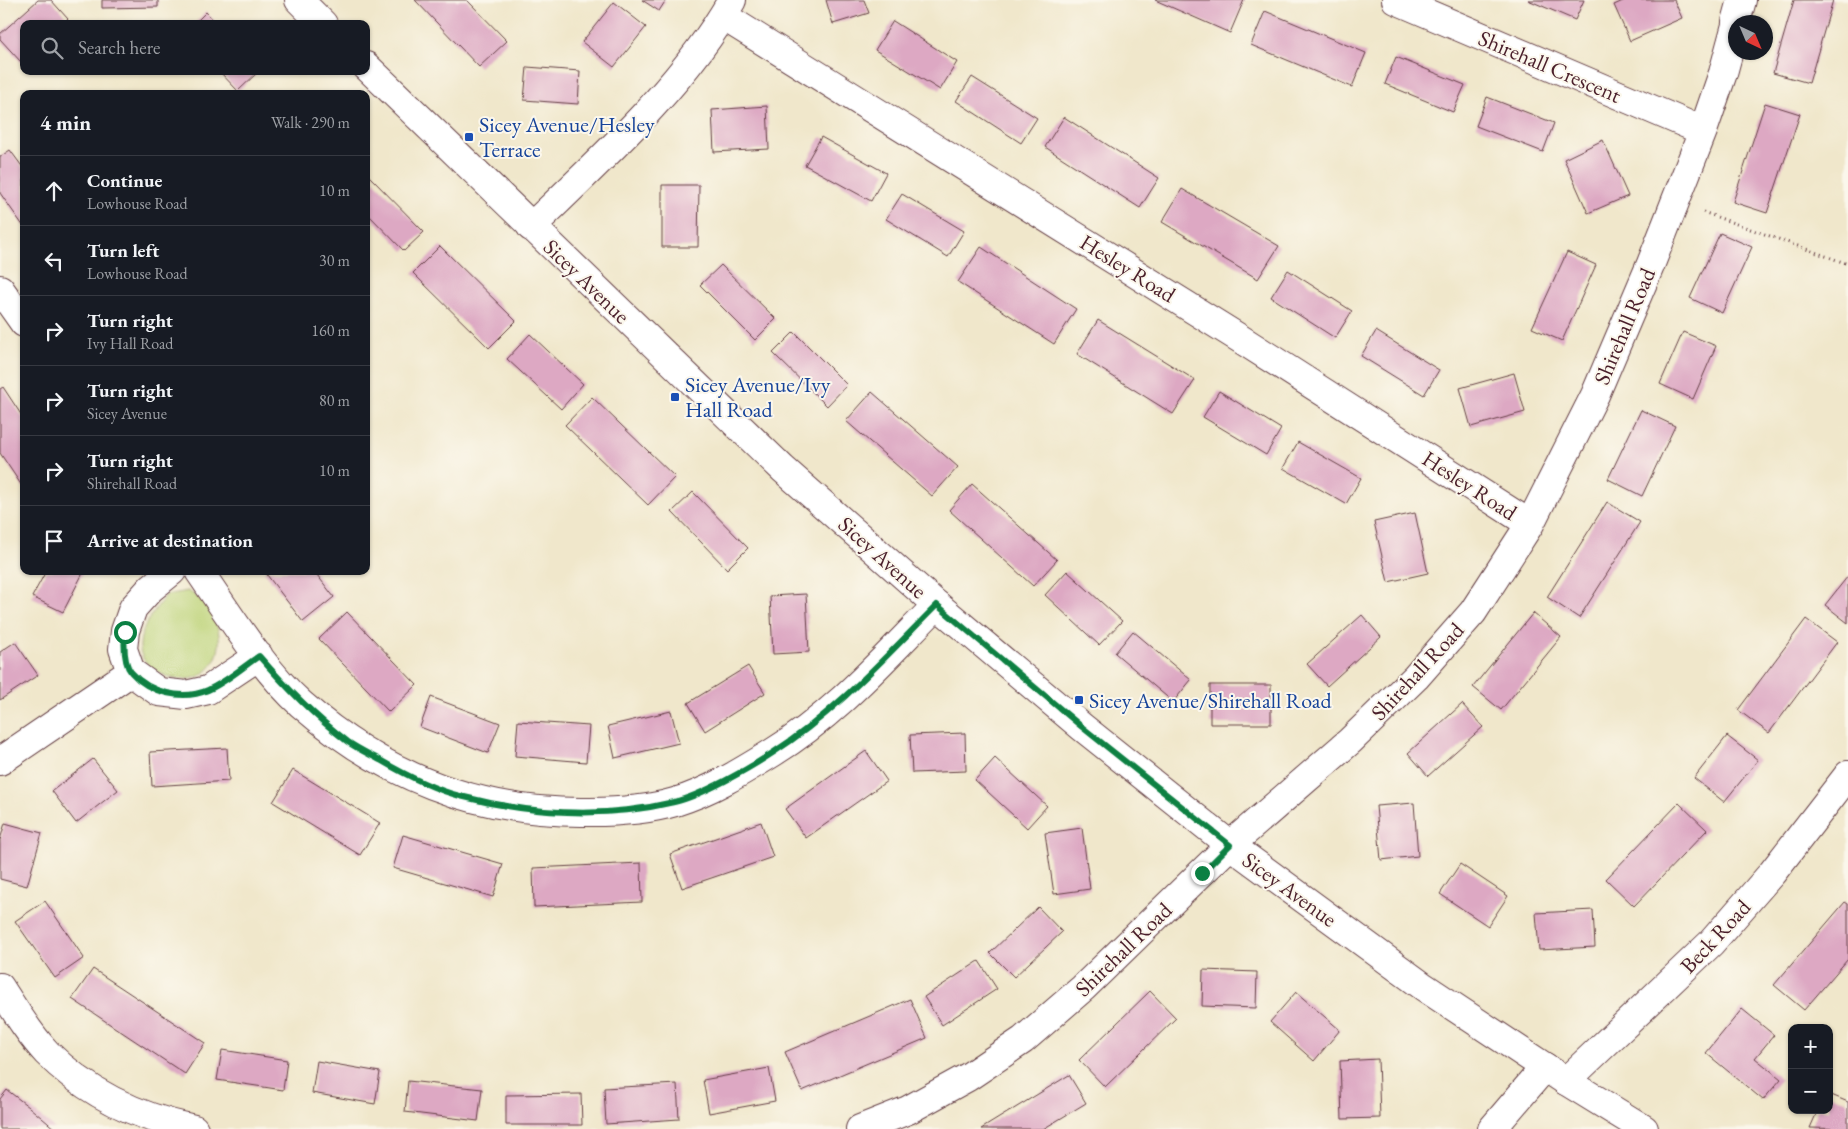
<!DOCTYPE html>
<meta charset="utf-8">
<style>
body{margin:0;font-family:"EB Garamond",serif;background:#20242c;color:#f1f3f6}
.controls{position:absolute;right:15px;bottom:15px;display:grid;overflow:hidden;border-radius:10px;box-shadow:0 1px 4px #0004}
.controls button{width:45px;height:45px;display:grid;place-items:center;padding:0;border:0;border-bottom:1px solid #363941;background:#171b24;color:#f1f3f6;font:25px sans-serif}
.compass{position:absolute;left:1728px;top:15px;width:45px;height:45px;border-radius:50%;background:#171b24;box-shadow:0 1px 4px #0004;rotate:136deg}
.stop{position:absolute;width:15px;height:15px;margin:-11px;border:4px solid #0b8043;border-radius:50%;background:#fff}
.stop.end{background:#0b8043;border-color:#fff;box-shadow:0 1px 5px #0008}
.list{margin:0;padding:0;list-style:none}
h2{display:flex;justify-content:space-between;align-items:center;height:65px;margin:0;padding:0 20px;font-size:21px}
h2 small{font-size:16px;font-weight:400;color:#9ea1a6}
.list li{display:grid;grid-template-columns:32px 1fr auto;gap:15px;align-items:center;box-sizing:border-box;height:70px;padding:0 20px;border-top:1px solid #363941}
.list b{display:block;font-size:19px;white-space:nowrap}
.list p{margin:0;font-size:16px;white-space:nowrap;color:#9ea1a6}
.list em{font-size:16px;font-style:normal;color:#9ea1a6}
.icon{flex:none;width:28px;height:28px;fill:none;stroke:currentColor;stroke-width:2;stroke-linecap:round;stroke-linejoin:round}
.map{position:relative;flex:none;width:1848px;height:1129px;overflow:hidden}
.search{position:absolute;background:#171b24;box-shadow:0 1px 4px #0004;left:20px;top:20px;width:350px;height:55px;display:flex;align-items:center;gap:12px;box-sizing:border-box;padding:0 18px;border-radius:10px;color:#9ea1a6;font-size:19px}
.panel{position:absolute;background:#171b24;box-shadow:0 1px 4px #0004;left:20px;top:90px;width:350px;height:485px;border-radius:10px}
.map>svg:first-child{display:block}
.green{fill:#bdd378;stroke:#847952}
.building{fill:#dda8c3}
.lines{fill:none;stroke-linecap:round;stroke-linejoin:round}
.minor-casing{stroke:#633d43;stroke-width:30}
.tertiary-casing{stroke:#633d43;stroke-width:30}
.path{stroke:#633d43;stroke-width:3;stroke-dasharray:1 4;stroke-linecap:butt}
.minor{stroke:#fff;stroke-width:28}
.tertiary{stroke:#fff;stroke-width:28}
.route{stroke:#0b8043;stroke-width:6}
.transit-dot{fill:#1a4fb4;stroke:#fbf7ec;stroke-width:2}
.labels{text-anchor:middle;stroke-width:4;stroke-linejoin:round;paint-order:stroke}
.street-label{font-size:22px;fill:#4a1f2b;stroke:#fbf7ec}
.transit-label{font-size:22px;fill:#164399;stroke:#fbf7ec;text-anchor:start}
</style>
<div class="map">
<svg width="1848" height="1129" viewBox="0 0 1848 1129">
<rect width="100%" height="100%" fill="#fbf7ec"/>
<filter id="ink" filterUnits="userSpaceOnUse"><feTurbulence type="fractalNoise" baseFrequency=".02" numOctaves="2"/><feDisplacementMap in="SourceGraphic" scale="10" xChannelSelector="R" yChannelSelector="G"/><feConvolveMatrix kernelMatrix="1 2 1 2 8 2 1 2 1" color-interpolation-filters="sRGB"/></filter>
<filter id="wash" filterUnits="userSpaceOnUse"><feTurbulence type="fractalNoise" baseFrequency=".0096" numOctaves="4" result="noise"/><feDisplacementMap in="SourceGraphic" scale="20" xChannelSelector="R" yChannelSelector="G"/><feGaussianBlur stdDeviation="1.12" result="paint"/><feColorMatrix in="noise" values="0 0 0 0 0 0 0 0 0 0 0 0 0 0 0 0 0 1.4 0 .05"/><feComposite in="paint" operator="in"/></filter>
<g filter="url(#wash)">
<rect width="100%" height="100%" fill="#f0e7cb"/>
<path class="green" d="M188,591C193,594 199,598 203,602C223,622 227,659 201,675C181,687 138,671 140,645C141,625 155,610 166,595Z"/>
<g id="blocks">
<path class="building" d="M38,0H51L68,19L63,24H24V59L21,62L0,39V34Z
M102,0H158V7L102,8Z
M415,0H467L507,41L479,67Z
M642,0H666L659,11Z
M826,0H864L869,13L833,24Z
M1155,0H1244L1230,33Z
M1528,0H1584L1575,20Z
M1625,0H1674L1682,18L1630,41L1614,5Z
M1794,0H1833L1809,83L1773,73Z
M614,2L646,27L614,67L582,42Z
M1265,11L1366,53L1352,87L1251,45Z
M206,12L217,24H194Z
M893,21L957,62L940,90L875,50Z
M1396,57L1465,85L1453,112L1385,84Z
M527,67L580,71L578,104L524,100Z
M219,71H259L238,91Z
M972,77L1037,118L1021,143L956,101Z
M1487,97L1554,123L1543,152L1476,126Z
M1765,103L1800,114L1767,213L1733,202Z
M767,106L769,149L714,152L712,110Z
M1064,117L1159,178L1140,208L1045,147Z
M821,137L886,173L871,201L805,165Z
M1603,140L1628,196L1588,213L1564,159Z
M10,150L24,169V227L0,193V157Z
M369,176L424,232L404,251L366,212V179Z
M662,185H699L698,247H662Z
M1182,189L1279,246L1258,279L1162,222Z
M902,194L964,231L948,257L886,219Z
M1720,233L1752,247L1722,313L1690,298Z
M440,246L516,321L489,348L413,273Z
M981,247L1076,309L1054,344L958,282Z
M1567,252L1596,265L1562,341L1532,328Z
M721,265L776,319L755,340L700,285Z
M1288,270L1352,311L1335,338L1271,297Z
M1098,320L1195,380L1173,414L1077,354Z
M1376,331L1439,370L1424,395L1361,356Z
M794,332L847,385L827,406L773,353Z
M1683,332L1716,346L1693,399L1660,384Z
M530,334L583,384L561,409L507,359Z
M1514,373L1525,412L1471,427L1460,388Z
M3,387L24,419V489L0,453V389Z
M1219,391L1281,429L1266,455L1203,417Z
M872,392L958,467L932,496L846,421Z
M592,397L675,477L648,505L565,425Z
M1641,410L1675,426L1642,496L1608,479Z
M1298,442L1361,478L1346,504L1283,468Z
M972,484L1057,560L1033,586L949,510Z
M693,492L748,548L727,569L672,512Z
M1607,502L1640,522L1579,618L1547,597Z
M1415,513L1428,573L1388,582L1374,522Z
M46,571H84L63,612L32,597Z
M264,571H314L334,597L303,622Z
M1067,571L1122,621L1099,645L1045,595Z
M1848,576V623L1825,605Z
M806,594L809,652L773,654L770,596Z
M347,612L417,685L389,712L319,639Z
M1533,613L1561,637L1501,710L1473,687Z
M1362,615L1381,637L1327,686L1307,664Z
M1806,619L1837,642L1769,733L1738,710Z
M1133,631L1191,680L1173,702L1115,653Z
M15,642L38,675L0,700V652Z
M748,666L765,693L705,731L688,703Z
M1210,685H1271V724H1210Z
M431,697L500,723L488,753L420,727Z
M1462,704L1483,727L1428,776L1408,753Z
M671,711L679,743L615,758L608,726Z
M518,721L589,726L586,762L515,756Z
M965,733L966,771L912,773L910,735Z
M1727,736L1758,760L1724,802L1694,778Z
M227,748L229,781L152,786L150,752Z
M866,751L887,781L806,838L785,809Z
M995,758L1047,806L1027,828L975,780Z
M93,759L118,790L76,823L52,791Z
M293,770L380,823L360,855L273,802Z
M1414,803L1418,856L1381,860L1376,806Z
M1679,803L1707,830L1634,906L1606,879Z
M761,822L773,857L682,888L670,854Z
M5,823L42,833L27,886L0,879V840Z
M1082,828L1090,889L1054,894L1045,833Z
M403,835L503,864L493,897L393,868Z
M641,863L642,902L534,907L533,868Z
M1460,864L1508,896L1488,926L1440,894Z
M45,901L84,958L55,978L15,921Z
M1845,902L1848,904V959L1804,1010L1774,985Z
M1038,907L1062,932L1014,977L990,953Z
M1593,910L1595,947L1539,950L1536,913Z
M979,961L997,989L942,1025L924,997Z
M93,969L205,1043L185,1074L72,999Z
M1203,970L1257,972L1256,1008L1202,1006Z
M1150,991L1176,1018L1105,1087L1079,1060Z
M1296,992L1340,1030L1314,1061L1270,1022Z
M910,999L927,1038L802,1091L785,1052Z
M1742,1009L1774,1035L1755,1058L1781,1079L1763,1100L1706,1053Z
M222,1050L287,1060L283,1090L217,1080Z
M1378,1059L1380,1118L1342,1119L1340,1061Z
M317,1061L380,1072L375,1104L312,1093Z
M769,1068L775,1101L709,1113L703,1080Z
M1069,1075L1086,1103L1063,1117L1043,1129H981Z
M408,1081L482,1089L478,1121L405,1112Z
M677,1084L679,1119L606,1124L604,1088Z
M7,1090L29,1107L55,1129H0V1099Z
M581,1094L582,1125H506V1095Z
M1829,1094L1848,1102V1129L1810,1128L1818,1110H1829Z"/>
</g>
</g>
<g filter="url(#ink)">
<use href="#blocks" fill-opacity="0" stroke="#633d43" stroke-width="1"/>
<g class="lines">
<defs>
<path id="minor" d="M1396,0L1703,131
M723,16L1239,338L1530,524
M1736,22L1742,0
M531,227C600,160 684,85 732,0
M0,289L24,323
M172,571L151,588L133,608L125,631L123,649L131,672L159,692L186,695L208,690L259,656
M199,571C228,613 263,670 301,704C384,777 480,814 590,812C619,812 648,810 675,802C709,792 743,771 772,753C836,714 885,657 937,605
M0,761L131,672
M0,987C14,1009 29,1034 47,1053C88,1094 137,1117 194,1129
M1566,1081L1711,943L1772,873L1848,775
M860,1129L908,1110L968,1077L1023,1040L1083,988L1230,845L1350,741L1416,677L1473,612L1530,524L1595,395L1650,266L1703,131L1723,73L1736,25
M1492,1129L1545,1067"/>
<path id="tertiary" d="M299,0L323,24
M366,66L783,469L937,605L1082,727L1230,845L1424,987L1566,1081L1644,1129"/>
</defs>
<use href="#minor" class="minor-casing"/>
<use href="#tertiary" class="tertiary-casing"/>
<path class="path" d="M1703,212L1848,264"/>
<use href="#minor" class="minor"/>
<use href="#tertiary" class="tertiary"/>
</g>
</g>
<g class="lines" filter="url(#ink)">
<path class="route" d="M125,632C124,644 123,662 131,672C149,693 183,701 208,690C226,682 243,667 259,656C288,689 313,715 348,742C358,749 369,754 380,760C404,774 432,789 460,796C529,814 604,819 674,802C701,796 750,768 774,752C836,712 885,657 937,605L1082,727L1230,845L1202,873"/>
</g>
<g class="transit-dot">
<rect x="464" y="132" width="10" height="10" rx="2.5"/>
<rect x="670" y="392" width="10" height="10" rx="2.5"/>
<rect x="1074" y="695" width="10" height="10" rx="2.5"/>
</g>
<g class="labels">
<g class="street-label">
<text transform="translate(1550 66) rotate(23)" y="8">Shirehall Crescent</text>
<text transform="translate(1128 268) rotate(32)" y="8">Hesley Road</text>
<text transform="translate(587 281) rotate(44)" y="8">Sicey Avenue</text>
<text transform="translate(1624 326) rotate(-67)" y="8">Shirehall Road</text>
<text transform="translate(1470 485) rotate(33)" y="8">Hesley Road</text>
<text transform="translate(883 557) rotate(42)" y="8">Sicey Avenue</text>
<text transform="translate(1417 671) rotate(-47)" y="8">Shirehall Road</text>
<text transform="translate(1290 889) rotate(36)" y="8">Sicey Avenue</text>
<text transform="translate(1715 936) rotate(-47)" y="8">Beck Road</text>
<text transform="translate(1123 949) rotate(-44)" y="8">Shirehall Road</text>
</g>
<g class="transit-label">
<text x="479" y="132">Sicey Avenue/Hesley<tspan x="479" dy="25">Terrace</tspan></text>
<text x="685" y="392">Sicey Avenue/Ivy<tspan x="685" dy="25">Hall Road</tspan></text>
<text x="1089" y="708">Sicey Avenue/Shirehall Road</text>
</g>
</g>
</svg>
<div class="controls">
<button>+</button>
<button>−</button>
</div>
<svg class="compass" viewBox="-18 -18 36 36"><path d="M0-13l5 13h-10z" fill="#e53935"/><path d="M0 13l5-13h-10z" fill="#9ea1a6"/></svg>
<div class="stop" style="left:125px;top:632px"></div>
<div class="stop end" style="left:1202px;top:873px"></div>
<div class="search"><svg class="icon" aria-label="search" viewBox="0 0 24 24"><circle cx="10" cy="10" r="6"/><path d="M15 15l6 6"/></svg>Search here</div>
<section class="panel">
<h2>4 min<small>Walk · 290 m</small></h2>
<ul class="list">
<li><svg class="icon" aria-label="ahead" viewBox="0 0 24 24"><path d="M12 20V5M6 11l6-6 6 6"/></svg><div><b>Continue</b><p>Lowhouse Road</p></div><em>10 m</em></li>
<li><svg class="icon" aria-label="left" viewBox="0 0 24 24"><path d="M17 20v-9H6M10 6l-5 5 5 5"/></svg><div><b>Turn left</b><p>Lowhouse Road</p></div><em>30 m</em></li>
<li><svg class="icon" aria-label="right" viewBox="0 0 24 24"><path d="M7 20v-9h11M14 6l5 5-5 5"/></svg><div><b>Turn right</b><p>Ivy Hall Road</p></div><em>160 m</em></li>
<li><svg class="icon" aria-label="right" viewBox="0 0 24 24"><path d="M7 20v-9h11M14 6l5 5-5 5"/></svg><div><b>Turn right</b><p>Sicey Avenue</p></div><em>80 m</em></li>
<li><svg class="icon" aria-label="right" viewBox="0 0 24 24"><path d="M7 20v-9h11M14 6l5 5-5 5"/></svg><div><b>Turn right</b><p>Shirehall Road</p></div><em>10 m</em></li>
<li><svg class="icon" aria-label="arrive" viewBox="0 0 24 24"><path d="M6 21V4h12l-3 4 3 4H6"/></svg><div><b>Arrive at destination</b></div></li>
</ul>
</section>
</div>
